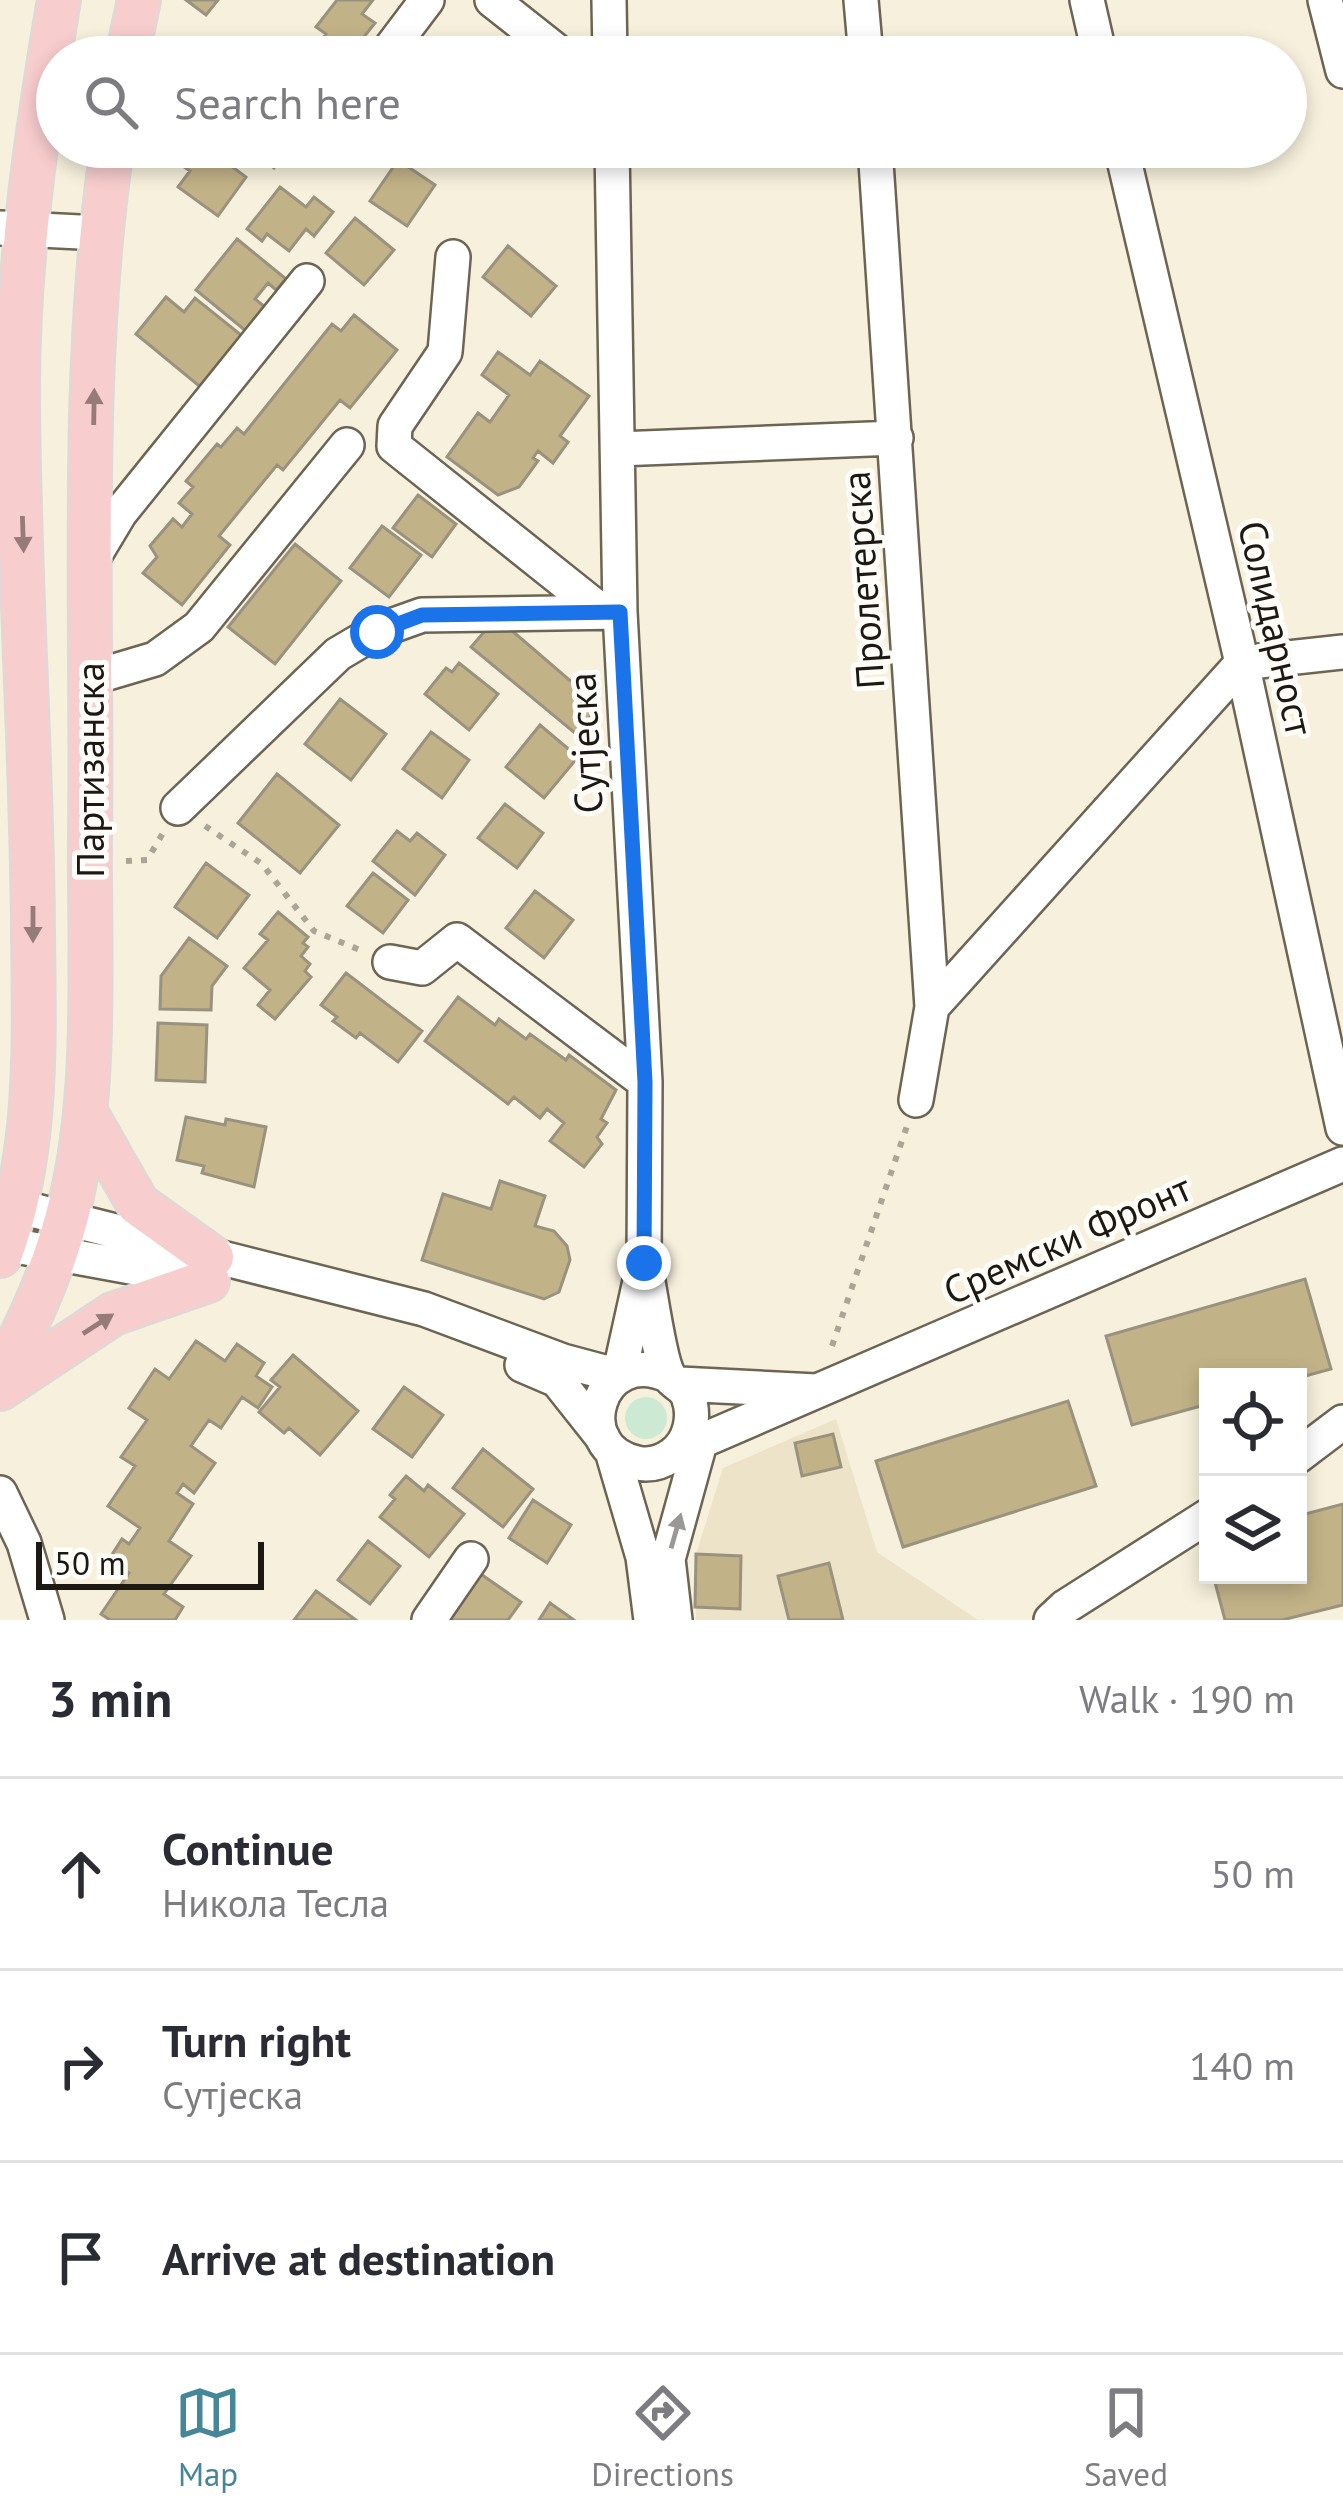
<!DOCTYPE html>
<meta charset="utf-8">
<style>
body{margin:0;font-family:"PT Sans",sans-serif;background:#f7f7f7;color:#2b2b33}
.controls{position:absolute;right:36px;bottom:36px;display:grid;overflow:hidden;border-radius:0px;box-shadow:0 6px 18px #0003}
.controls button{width:108px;height:108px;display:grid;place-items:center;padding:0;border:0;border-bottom:3px solid #e1e1e2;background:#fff;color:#2b2b33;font:60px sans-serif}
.scale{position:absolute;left:36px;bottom:30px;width:228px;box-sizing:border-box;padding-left:12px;border:6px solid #1c1912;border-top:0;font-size:33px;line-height:42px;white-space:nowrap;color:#1c1912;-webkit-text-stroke:9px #fffdf9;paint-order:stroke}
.stop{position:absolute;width:36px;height:36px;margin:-27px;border:9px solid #1a73e8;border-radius:50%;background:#fff}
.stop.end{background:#1a73e8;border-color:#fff;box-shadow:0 3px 12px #0008}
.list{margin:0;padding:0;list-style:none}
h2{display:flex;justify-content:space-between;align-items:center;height:156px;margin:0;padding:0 48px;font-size:51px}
h2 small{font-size:39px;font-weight:400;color:#7c7c81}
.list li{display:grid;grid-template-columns:78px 1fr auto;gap:36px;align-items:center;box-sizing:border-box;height:192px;padding:0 48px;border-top:3px solid #e1e1e2}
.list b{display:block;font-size:45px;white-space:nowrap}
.list p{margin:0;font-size:39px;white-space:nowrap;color:#7c7c81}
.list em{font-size:39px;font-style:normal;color:#7c7c81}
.icon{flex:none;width:66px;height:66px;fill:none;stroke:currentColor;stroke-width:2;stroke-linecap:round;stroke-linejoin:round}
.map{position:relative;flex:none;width:1343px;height:1620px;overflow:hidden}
.search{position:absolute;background:#fff;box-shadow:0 6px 18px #0003;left:36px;right:36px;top:36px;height:132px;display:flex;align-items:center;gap:30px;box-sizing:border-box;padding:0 42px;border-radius:66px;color:#7c7c81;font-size:45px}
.sheet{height:732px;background:#fff}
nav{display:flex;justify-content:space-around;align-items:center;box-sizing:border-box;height:168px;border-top:3px solid #e1e1e2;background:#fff;font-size:33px;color:#7c7c81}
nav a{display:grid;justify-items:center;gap:6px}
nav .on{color:#468699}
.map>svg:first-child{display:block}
.built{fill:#ede3c8}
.green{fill:#ccead3}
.building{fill:#c2b287;stroke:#99927f;stroke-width:3}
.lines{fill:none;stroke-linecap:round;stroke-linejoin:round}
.minor-casing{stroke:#6c6554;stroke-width:38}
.major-casing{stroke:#dbdad9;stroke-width:46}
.path{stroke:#aba596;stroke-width:6;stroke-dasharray:6 9;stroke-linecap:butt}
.minor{stroke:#fff;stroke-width:33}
.major{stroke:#f8cdce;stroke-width:42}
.oneway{fill:#957c79}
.oneway2{fill:#999894}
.route{stroke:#1a73e8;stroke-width:15}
.labels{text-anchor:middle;stroke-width:10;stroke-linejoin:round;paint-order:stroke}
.street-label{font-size:39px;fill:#1c1912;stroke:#fffdf9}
</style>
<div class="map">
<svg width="1343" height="1620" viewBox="0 0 1343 1620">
<rect width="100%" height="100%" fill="#f7f0dc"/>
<path class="built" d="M836,1419L877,1552L978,1620H696V1554L723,1468Z"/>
<path class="green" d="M625 1418a21 21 0 1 1 42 0a21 21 0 1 1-42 0Z"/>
<path class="building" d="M186,0H218L206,15Z
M337,0H373L362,14L375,23L355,48L365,57H309L326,34L316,27Z
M463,38L486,57H447Z
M220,147L215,154L246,177L218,216L178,187L190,171L158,148Z
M247,147H290L274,168Z
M398,160L435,185L407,226L370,201Z
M280,187L306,207L314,197L333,212L314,236L306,229L289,251L267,234L262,241L247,229Z
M355,218L394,250L364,285L326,253Z
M237,239L286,279L276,290L268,283L255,299L265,307L246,331L196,290Z
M508,246L556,286L531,316L483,277Z
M166,297L184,312L195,298L246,339L204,390L136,334Z
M354,315L397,350L350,408L340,400L283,470L277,465L219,536L230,545L182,605L143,573L157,557L150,546L173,519L182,527L192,514L179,503L193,487L186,481L217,444L221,447L237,428L244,434L332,324L341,331Z
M498,352L530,375L540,361L589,396L560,436L568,442L553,463L538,451L533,458L538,461L519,487L498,495L447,457L478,413L490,422L509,395L482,375Z
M418,495L456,524L432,557L393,528Z
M382,526L421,555L389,597L350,568Z
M295,544L341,581L275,664L228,627Z
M510,629L587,695L591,716L576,734L471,647L485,631Z
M459,663L498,694L469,730L425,694L446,668L452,672Z
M340,699L386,734L351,780L305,744Z
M540,725L578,757L544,798L506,767Z
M431,732L469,760L442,798L403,769Z
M277,774L339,825L300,873L238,823Z
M505,804L543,833L517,868L478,838Z
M397,831L410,841L417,833L445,855L415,895L373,861Z
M206,863L249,895L217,938L175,907Z
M373,873L408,900L383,933L347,906Z
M535,891L573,920L544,958L506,928Z
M278,912L308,937L303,943L308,947L301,956L310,964L305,971L311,977L275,1019L258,1005L270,990L244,968L268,940L260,934Z
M189,938L227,966L212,986L211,1010L160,1009L161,976Z
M346,973L422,1031L398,1062L360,1033L356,1038L333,1021L337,1017L321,1005Z
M458,997L495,1025L499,1019L526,1039L530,1034L566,1060L569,1055L616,1090L601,1119L607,1123L597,1137L602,1144L584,1167L550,1141L564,1123L547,1109L540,1118L514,1097L508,1104L425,1041Z
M158,1023L207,1025L205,1082L156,1080Z
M186,1117L225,1125L226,1119L266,1127L254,1187L202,1173L204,1166L177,1160Z
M500,1181L545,1196L535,1226L554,1231L567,1246L570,1260L559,1292L544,1299L422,1260L443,1194L491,1209Z
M1305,1279L1331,1369L1298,1378L1208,1377V1404L1132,1425L1106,1336Z
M196,1341L225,1361L237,1344L264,1363L256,1376L272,1387L258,1408L242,1397L221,1428L209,1420L191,1446L215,1463L194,1493L183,1484L177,1493L193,1504L169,1541L191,1556L164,1594L183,1607L175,1620H110L101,1614L129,1573L109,1559L122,1539L129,1544L140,1528L108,1506L135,1466L121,1457L147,1420L129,1408L155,1369L169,1379Z
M293,1355L358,1411L320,1455L289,1428L284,1433L259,1412L280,1387L271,1380Z
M404,1387L443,1415L412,1457L373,1429Z
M1068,1401L1096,1486L903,1547L876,1461Z
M833,1434L841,1467L802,1476L795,1443Z
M483,1449L533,1489L503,1527L453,1488Z
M406,1476L424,1491L428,1485L464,1514L429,1557L380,1517L395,1499L390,1495Z
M533,1500L571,1525L547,1563L509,1538Z
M1343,1504V1605L1282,1620H1225L1213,1575H1298V1516Z
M368,1541L400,1566L370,1604L338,1580Z
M696,1554L741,1556L740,1609L695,1607Z
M829,1563L843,1620H789L778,1576Z
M475,1570L521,1602L508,1620H440Z
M316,1591L356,1620H294Z
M550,1603L574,1620H539Z"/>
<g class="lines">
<defs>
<path id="minor" d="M492,0L564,57
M609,0L610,57
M861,0L866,57
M1087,0L1100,57
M1325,0L1343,71
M384,57L427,0
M875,147L932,1007
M1121,147L1242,663L1343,1128
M314,148L315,147
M0,228L100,233
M453,257L445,352L395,426L394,446L601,611
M618,449L896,438
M90,563L120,513L307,281
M91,678L155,659L199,627L347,445
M178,808L338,654L377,631L422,615L620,612
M390,962L422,968L457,940L645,1082
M916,1100L932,1007L1242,663L1343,652
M16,1206L424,1309L563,1361L619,1376L644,1263L645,1082L620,612L612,147
M5,1244L207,1281
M647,1276C651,1297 660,1362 669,1376C674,1384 684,1386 688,1396C696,1417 690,1442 672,1455C662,1462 650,1466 637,1463C567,1448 599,1343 669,1376
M522,1365L557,1380L603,1438
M680,1384L816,1391
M612,1451L643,1557L651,1620
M676,1452L1343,1164
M1298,1456L1343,1422
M0,1493L24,1543L47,1620
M429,1620L471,1559
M675,1620L668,1559L700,1443
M1051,1620L1065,1607L1208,1516"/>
<path id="major" d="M127,57L139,0
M85,1111L138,1204L212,1257
M0,1256C39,1153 34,1041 33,933C32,751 18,569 18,388C18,257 37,129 59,0
M0,1379C23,1333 46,1287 61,1237C100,1113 89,968 90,839C93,609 79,375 112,147
M0,1389L113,1314L208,1281"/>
</defs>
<use href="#minor" class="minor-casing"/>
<use href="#major" class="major-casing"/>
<path class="path" d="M205,826L262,864L314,931L365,952
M126,861L147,860L163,833
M832,1346L907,1126"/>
<use href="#minor" class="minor"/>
<use href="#major" class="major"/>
</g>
<defs><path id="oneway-solid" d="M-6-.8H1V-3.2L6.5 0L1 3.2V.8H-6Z" transform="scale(3)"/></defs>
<g class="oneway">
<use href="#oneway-solid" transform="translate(94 407) rotate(-89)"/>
<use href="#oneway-solid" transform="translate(23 534) rotate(88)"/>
<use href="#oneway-solid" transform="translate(33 924) rotate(90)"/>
<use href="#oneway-solid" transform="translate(98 1324) rotate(-33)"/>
</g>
<use class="oneway2" href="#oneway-solid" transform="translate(676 1531) rotate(-74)"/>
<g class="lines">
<path class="route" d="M377,632L422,615L620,612L645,1082L644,1263"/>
</g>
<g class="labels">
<g class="street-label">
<text transform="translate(863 580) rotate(-94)" y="14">Пролетерска</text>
<text transform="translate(1276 628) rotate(77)" y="14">Солидарност</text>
<text transform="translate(585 743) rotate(-93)" y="14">Сутјеска</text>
<text transform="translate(90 770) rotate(-90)" y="14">Партизанска</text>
<text transform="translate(1067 1239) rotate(-24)" y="14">Сремски Фронт</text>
</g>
</g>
</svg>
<div class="controls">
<button><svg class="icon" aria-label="locate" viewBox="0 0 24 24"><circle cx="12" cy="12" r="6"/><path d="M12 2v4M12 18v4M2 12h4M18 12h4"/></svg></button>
<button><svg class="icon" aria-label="layers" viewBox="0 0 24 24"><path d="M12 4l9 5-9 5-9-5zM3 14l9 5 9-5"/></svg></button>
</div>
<div class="scale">50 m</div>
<div class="stop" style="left:377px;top:632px"></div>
<div class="stop end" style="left:644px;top:1263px"></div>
<div class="search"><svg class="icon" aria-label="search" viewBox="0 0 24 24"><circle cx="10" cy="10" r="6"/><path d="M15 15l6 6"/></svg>Search here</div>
</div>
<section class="sheet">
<h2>3 min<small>Walk · 190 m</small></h2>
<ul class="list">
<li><svg class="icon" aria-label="ahead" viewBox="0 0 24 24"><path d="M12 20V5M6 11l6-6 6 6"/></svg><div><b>Continue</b><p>Никола Тесла</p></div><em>50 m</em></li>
<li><svg class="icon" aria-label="right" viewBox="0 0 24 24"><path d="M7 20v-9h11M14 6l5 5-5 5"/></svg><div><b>Turn right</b><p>Сутјеска</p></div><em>140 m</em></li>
<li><svg class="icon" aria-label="arrive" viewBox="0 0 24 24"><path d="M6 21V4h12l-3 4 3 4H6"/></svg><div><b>Arrive at destination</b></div></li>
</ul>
</section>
<nav>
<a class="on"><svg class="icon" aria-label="map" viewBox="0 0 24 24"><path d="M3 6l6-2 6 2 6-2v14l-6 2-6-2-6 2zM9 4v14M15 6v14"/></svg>Map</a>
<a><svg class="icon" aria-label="directions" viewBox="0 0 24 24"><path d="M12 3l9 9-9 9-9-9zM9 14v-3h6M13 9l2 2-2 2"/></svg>Directions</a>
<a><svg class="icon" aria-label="saved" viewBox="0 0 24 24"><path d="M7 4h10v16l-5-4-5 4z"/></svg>Saved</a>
</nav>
